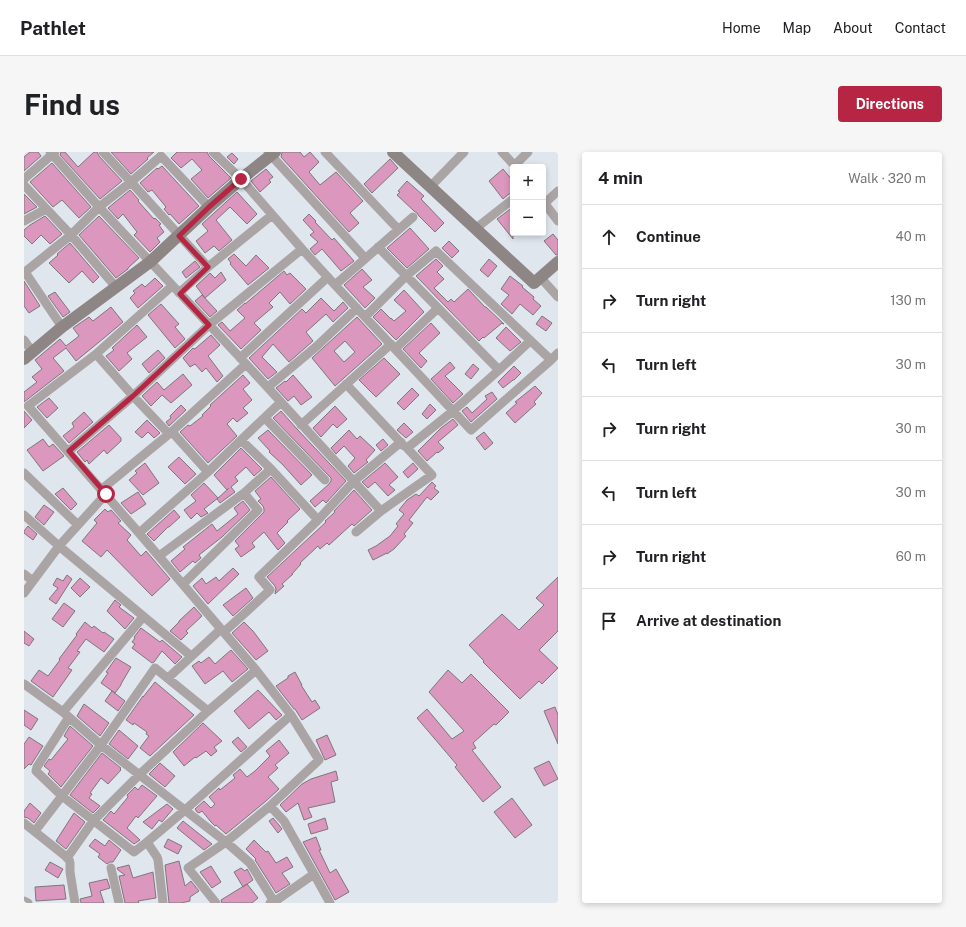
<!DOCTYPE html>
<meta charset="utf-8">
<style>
body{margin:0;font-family:"Public Sans",sans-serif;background:#f6f6f6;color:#202124}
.controls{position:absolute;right:12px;top:12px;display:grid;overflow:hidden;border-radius:4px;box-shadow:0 2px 6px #0003}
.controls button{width:36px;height:36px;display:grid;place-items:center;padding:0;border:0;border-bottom:1px solid #e0e0e0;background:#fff;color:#202124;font:20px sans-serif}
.stop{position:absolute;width:12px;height:12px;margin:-9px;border:3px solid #b62543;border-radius:50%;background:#fff}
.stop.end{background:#b62543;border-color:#fff;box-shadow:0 1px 4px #0008}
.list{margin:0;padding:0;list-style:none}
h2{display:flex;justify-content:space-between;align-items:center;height:52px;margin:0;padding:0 16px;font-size:17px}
h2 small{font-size:13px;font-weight:400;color:#757577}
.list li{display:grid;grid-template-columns:26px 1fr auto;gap:12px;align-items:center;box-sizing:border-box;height:64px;padding:0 16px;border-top:1px solid #e0e0e0}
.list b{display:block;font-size:15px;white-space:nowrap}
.list em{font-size:13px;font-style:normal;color:#757577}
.icon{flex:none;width:22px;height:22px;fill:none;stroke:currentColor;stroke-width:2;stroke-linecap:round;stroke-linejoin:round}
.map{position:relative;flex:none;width:534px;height:751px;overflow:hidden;border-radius:4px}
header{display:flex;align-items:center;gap:24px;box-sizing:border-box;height:56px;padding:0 20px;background:#fff;border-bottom:1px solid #e0e0e0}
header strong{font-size:19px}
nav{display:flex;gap:22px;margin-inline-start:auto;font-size:14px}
.intro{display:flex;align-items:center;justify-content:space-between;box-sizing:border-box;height:96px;padding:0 24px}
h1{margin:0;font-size:28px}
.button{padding:10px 18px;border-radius:4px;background:#b62543;color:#fff;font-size:14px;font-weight:700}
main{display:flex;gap:24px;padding:0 24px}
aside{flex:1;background:#fff;border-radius:4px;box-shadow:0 2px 6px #0003}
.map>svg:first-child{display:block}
.building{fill:#db97bd;stroke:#7e767a;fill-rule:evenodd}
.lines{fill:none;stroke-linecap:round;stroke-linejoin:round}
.street{stroke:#aaa5a4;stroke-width:9}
.secondary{stroke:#8d8685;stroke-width:12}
.route{stroke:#b62543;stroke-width:5}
</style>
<header>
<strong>Pathlet</strong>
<nav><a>Home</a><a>Map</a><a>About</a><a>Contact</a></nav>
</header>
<div class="intro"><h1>Find us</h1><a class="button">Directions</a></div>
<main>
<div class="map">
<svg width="534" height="751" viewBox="0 0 534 751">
<rect width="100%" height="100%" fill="#e0e6ee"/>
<path class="building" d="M6,0H14L17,4L0,19V5Z
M37,0H41L54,15L70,0H73L75,4L98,29L76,47L36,3Z
M87,0H130L123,6L124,7L107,22Z
M153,0H183L185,4L207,26L184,46L167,27L178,18L168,7L157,16L147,6Z
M258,0H276L280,5L286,0L295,10L285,20L296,33L312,20L339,49L326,61L335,71L325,80L257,5Z
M208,1L214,7L210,12L203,5Z
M366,7L374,16L348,41L340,32Z
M28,11L67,55L55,66L38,48L29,55L6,30Z
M138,14L175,54L155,72L146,62L145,63L140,57L142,55L128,38L124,40L116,31L133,16L134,17Z
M242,17L249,25L245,28L247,30L236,40L227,29Z
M479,17L489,29V41L485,42L479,47L465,29Z
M383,29L400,44L397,47L420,71L411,80L395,64L393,61L390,59L373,43L376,40L374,39Z
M106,38L115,48L114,49L130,67L131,66L137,72L135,73L140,80L133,86L136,90L126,100L110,83L113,80L99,62L94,67L84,56Z
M213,40L233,62L223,72L206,55L192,68L208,88L195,99L190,94L181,101L172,89L184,79L178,72Z
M0,42L13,55L0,62Z
M489,55V87L473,67Z
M285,62L292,69L291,70L308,88L310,86L330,109L317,119L298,97L291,103L286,97L294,90L286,83L290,80L279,68Z
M21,64L38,82L26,92L17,83L8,92L0,84V78L6,73Z
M75,64L115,106L104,116V117L92,126L55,83Z
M386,76L405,97L383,116L363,96Z
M529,82L534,88V103H532L520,89Z
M425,89L435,99L428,106L418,96Z
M46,91L75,125L69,131L58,119L45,131L25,111L34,103L33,102Z
M210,102L222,114L232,103L245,116L224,133L206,112L207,111L204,107Z
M412,107L419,114L413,120L420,127L410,136L424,150L427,147L430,150L444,137L461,155H462L480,172H479L478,171L460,186L459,185L455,189L392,124Z
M465,107L473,114L464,125L456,118Z
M171,109L176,115L162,126L158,120Z
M338,117L348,128L339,135L351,146L341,156L320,133Z
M260,119L263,123L266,121L282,137L266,152L256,140L245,151L249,155L230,171L237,178L217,197L194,173L198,170L206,179L221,166L213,158L221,151V152Z
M197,120L202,128L181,146L172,134L186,121L191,126Z
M486,124L499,134L498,135L510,145L509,147L517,154L509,163L496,152L488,162L477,152L485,143L477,137Z
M131,126L139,134L114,156L106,146L111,141L109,139L118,132L121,135Z
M0,129L16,154L5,161L0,154Z
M380,138L400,160L372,188L349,165L357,157L367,167V166L370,169L382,159L370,148Z
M31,140L46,160L39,165L24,144Z
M178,143L193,159L186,165L171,149Z
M297,146L310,159L319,150L324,156L309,170L302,162L282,180L289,189L265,210L249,192L238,205L253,220L244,227L225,206L278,157L282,161Z
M137,152L155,172L151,175L161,187L151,196L124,163Z
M87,155L99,170L80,186L52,209L42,196L29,206L40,219L0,250V240L13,230L8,225L18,217L11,208L36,187L42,194L55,184L49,176L65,165L69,169Z
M518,164L528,171L522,179L512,172Z
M333,165L358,192L311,234L288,206ZM321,189L331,200L320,210L310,199Z
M407,171L416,181L395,201L403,209L397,216L379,197Z
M113,173L123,185L103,201L108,207L95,219L82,204L90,198L88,196Z
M482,175L497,190L486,199L472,186Z
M187,183L196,193L184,204L199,224L193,230L182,216L178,220L171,212L166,215L159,206L169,196L170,197L172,196Z
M134,198L141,206L125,221L118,212Z
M360,206L376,222L352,245L335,228Z
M426,210L431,216L421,224L439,242L429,251L407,227Z
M449,212L455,217L447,227L441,222Z
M490,214L497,221L490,228H489L479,236L474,230Z
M159,222L168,233L147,251L138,243L127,254L118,244L133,230L140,238Z
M219,223L226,231L219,237L228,248L219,256L224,261L213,270L209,266L203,272L213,284L184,311L156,280L164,273L166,274L179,264L178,263L187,254L186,253Z
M269,223L288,245L277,253L270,244L264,249L252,236L261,229L262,230Z
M511,234L518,241L510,250L512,252L491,271L482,261L493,251L491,250Z
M388,236L395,243L380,258L373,251Z
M468,240L473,247L447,270L438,259L443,255L448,261L463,247L461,244Z
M25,246L34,256L23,266L13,255Z
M406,252L412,258L403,267L398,262Z
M157,253L162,258L145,274L142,270L147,266L146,264Z
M311,254L323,267L313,276L309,272L297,285L289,276Z
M0,259L8,268L0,276Z
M257,259L273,277L322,329L302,351L299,348L291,355L286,349L305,332L307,329V326L249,266Z
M60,260L69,270L45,291L39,284L50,275L48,271Z
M429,267L434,273L414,290L420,296L414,301L413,300L403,309L394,299L417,276Z
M123,268L136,281L130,286L124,280L118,286L111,280Z
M380,271L389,280L382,286L373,278Z
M85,273L97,286V289L83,302L80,298L65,312L63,308L61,310L53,300Z
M244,278L288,323L277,333L259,313L245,300L246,299L234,286Z
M325,278L333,287L336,284L351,298L342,308L344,310L330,321L324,314L331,306L320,294L312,302L307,296Z
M460,280L469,291L461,298L452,286Z
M19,287L25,295L29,292L40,304L19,319L3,298Z
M359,287L364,293L357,299L352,293Z
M217,296L238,317L230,324L222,315L211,325L214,329L207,335L211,340L196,351L193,347L205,336L203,338L190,323Z
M155,305L172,322L161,332L144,315Z
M121,311L135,331L119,343L105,328L113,321L111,319Z
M361,311L374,325L365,333L371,338L364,344L351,330L344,336L338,330Z
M389,311L394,317L384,326L379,320Z
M247,325L276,357L263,369L264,370L253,381L261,391L254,398L240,380L228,391L231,395L217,405L211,397L215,394L211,389L240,360V357L239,354L234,349L237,347L231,339Z
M408,330L412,334L410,336L415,340L407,348L403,345L385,368L389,371L380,382L382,384L370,397L363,402V401L349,408L344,398L352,394L366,384L374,374L372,372L380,362L375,358L383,348L392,342L395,344Z
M180,331L194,346L180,357L184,361L177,365L173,361L167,367L160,358L172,349L167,343Z
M39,336L53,352L47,358L31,342Z
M330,338L348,358L330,374L328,372L305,393L303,391L296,397L294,394L276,411L277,412L268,422H269L258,432L260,434L251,442L252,437L251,434L243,425L302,370L301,369L311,360L310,359Z
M114,340L122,352L107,362L97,351Z
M219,349L226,358L198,385L175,403L177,406L171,411L169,409L156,420L147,409L161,397L159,395L188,372L193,379L214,362L210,356Z
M20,353L30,360L20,373L11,365Z
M81,357L84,360L87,358L97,369L94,371L107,383L103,388L117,404L122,399L146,427L128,444L83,398L77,405L58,389L73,371L70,368Z
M150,358L156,365L145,375H144L130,389L123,382Z
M4,374L13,382L9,388L0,381V379Z
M209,416L215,422L184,452L169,434L178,426L182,432L192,425L195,429Z
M43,423L48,427L32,452L25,447L34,436L29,433L33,426L39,429Z
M534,425V479L515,498L534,516L518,532L515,529L496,547L459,510L460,509L445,493L478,462L495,478L520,453L512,446Z
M56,426L66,435L56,445L47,436Z
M222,436L229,446L209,464L199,453Z
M91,448L97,453L95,455L110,466L101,477L83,459Z
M40,451L51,459L39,475L28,467Z
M170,455L178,464L162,479L164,481L157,488L146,479L155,470V469Z
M61,470L68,476L70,474L79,481L80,480L90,487L80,500L62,487L53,499L56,500L44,516L48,518L29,545L7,529L15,518L24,524L36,508L35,507L53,483L52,482Z
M220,470L229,479L244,499L232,508L208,481Z
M117,476L136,490L138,488L158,505L151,512L138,499L130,510L128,511L108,496L111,492L108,490L111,486L110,485Z
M0,479L10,487L5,494L0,491Z
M207,498L224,517L208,530L199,519L181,532L168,514L175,509L177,511L185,505L191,512Z
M92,506L107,515L97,532V533L91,541L77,531L84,521L82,520Z
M424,518L438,531L447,522L485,560L472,573L470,572L449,591L452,596L448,598L477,635L459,650L431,615L433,613L393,566L403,557L428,587L440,579L405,540Z
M271,520L278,533H277L288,550L291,548L296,556L278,568L271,557H270L252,534L264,526V524Z
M131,530L170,563L126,604L116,596L125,584L122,582L123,580L110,571L109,573L102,568L119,544V545Z
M234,538L258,563L252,568L245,560L225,577L210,559Z
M88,539L101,549L94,559L81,549Z
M60,552L85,571L76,584L53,564Z
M531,555L534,563V592L520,559Z
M0,558L14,567L7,578L0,573Z
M179,571L198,589L190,595L193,599L187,604L182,599L172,606L171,605L160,614L149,600Z
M46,574L69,594L37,635L24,622L26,619L20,614L25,607L27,608L44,587L40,584Z
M95,578L114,594L104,607L85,592Z
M303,583L312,603L301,608L292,588Z
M5,585L19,594L7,613L5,612L0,617V592Z
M214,585L223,595L217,600L208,590Z
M255,588L265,601L251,613L254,616L244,625L255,637L242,649L202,682L192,673L191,674L187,670L178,659L175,661L173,660L171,657L180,649L187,656L191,652L185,645L195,636L196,638L211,626L209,623L216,617L223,625L231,619L246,604L242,599Z
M78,601L97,616L96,617L97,618L84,632L77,626L66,641L68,642L65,646L76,654L69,661L46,643Z
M525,609L534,627L520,634L510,616Z
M136,611L151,624L141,635L125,622Z
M312,619L314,628L307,630L311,650L284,656L288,665L280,668L274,651L262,660L256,653L278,632L287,627Z
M118,633L133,644L114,666L112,664L103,676L116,688L110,692L79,668L87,659L90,662L104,645L103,643L111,635L114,638Z
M488,646L508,673L491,686L470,660Z
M6,651L17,661L10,671L4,666L0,665V659Z
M143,652L149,657L138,670L135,668L128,677L119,670Z
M50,661L61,670L42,697L32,689Z
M249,666L255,673L258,677L254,681L245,669Z
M301,666L304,677L287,682L284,672Z
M159,669L174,681L188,692L180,698L153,676Z
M292,685L297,698H295L306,721L312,717L325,740L311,748L279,690Z
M71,687L81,694L85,688L97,698L89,710H86L83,712L74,705L76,702L65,694Z
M144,687L158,694L154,702L140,695Z
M230,688L242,700L244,699L252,711L263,705L269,715L258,721L266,732L252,741L231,708L232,707L222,697Z
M155,709L161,734L167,729L175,739L166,745V749L157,751H145L141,713Z
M26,710L39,717L34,726L21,718Z
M105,713L109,726L129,720L132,746L114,749L115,751H101L95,724L101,723L94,718L93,716Z
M187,714L197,730L188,736L176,720Z
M217,716L221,719L223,717L229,728L219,735L210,720Z
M83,727L86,736L76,739L80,751H57L56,747L68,744L65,731Z
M223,732L234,746L228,751H198L197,748Z
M40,733L42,747L12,749L11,735Z"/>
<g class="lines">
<path class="street" d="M26,0L75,55L222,212L357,359
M79,0L107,30L137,4L185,55
M189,0L217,27L278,97L311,133L389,65
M244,0L341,106
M301,0L374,77
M478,0L492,15
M491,13L504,0
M0,27L31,0
M0,33L47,83L75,55L107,30L184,115
M406,35L440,0
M519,49L534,69
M521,51L534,39
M0,69L22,57
M451,77L489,47
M1,120L47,83L92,135
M0,121L1,120L38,175
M516,125L534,145
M311,133L447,278L527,208L534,201
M155,141L184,115L248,63
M341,165L382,124L412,99L527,208
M0,188L9,201
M371,197L414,156
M72,202L148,134
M216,206L304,125
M475,218L506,189
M322,232L380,294
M244,235L293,194L333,156
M257,250L217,288L247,317L294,368
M241,266L301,328
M277,273L367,192
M148,280L184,320
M145,282L109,244L72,202L4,254L115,381L232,518L267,563L295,608L246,654L202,690L226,711L251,751
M45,299L109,244L185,173L278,97
M0,321L54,373
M78,337L145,282L222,212
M0,363L35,394L82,342
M332,380L357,359L408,323L383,296L429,259L475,218L354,95
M115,381L184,320L217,288
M135,404L220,341L247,317
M0,422L9,429
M159,432L234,358L220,341
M0,441L35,394L167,504
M200,480L246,438L235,425L294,368L330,329L377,290
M144,526L197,477
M0,532L39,560L77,593L202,690L164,716L192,751
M39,560L119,465
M45,565L13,615L12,619L38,644L110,700L123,690L161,658L267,563
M246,654L260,669L290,722
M0,671L45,707L46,711V720L51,751
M11,679L77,593L131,516L184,559
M123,690L133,705L134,708L139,751
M43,706L69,669L116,622L184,559L232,518
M87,716L95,751
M0,749L4,751
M246,751L250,750L290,722L306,751"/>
<path class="secondary" d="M369,0L510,131L534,110
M0,207L38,175L126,110L185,55L217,27L251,0"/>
</g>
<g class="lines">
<path class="route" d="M82,342L45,299L109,244L185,173L156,142L184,115L155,84L185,55L217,27"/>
</g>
</svg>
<div class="controls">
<button>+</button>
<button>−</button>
</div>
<div class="stop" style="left:82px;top:342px"></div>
<div class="stop end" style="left:217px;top:27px"></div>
</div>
<aside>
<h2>4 min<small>Walk · 320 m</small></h2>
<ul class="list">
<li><svg class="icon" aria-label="ahead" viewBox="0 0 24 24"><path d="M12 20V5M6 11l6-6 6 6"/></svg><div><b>Continue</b></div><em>40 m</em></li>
<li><svg class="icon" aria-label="right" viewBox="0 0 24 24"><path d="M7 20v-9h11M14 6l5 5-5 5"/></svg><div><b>Turn right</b></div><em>130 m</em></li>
<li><svg class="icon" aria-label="left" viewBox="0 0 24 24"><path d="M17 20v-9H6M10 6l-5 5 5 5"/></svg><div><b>Turn left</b></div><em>30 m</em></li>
<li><svg class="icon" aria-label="right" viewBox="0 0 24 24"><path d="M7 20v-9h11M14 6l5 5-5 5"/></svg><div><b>Turn right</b></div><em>30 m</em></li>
<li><svg class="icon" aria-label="left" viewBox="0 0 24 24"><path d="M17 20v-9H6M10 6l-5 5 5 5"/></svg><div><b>Turn left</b></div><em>30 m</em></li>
<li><svg class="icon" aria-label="right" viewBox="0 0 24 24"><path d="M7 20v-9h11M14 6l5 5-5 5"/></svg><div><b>Turn right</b></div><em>60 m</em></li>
<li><svg class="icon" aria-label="arrive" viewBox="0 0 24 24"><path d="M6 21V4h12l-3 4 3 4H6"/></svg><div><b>Arrive at destination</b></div></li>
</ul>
</aside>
</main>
